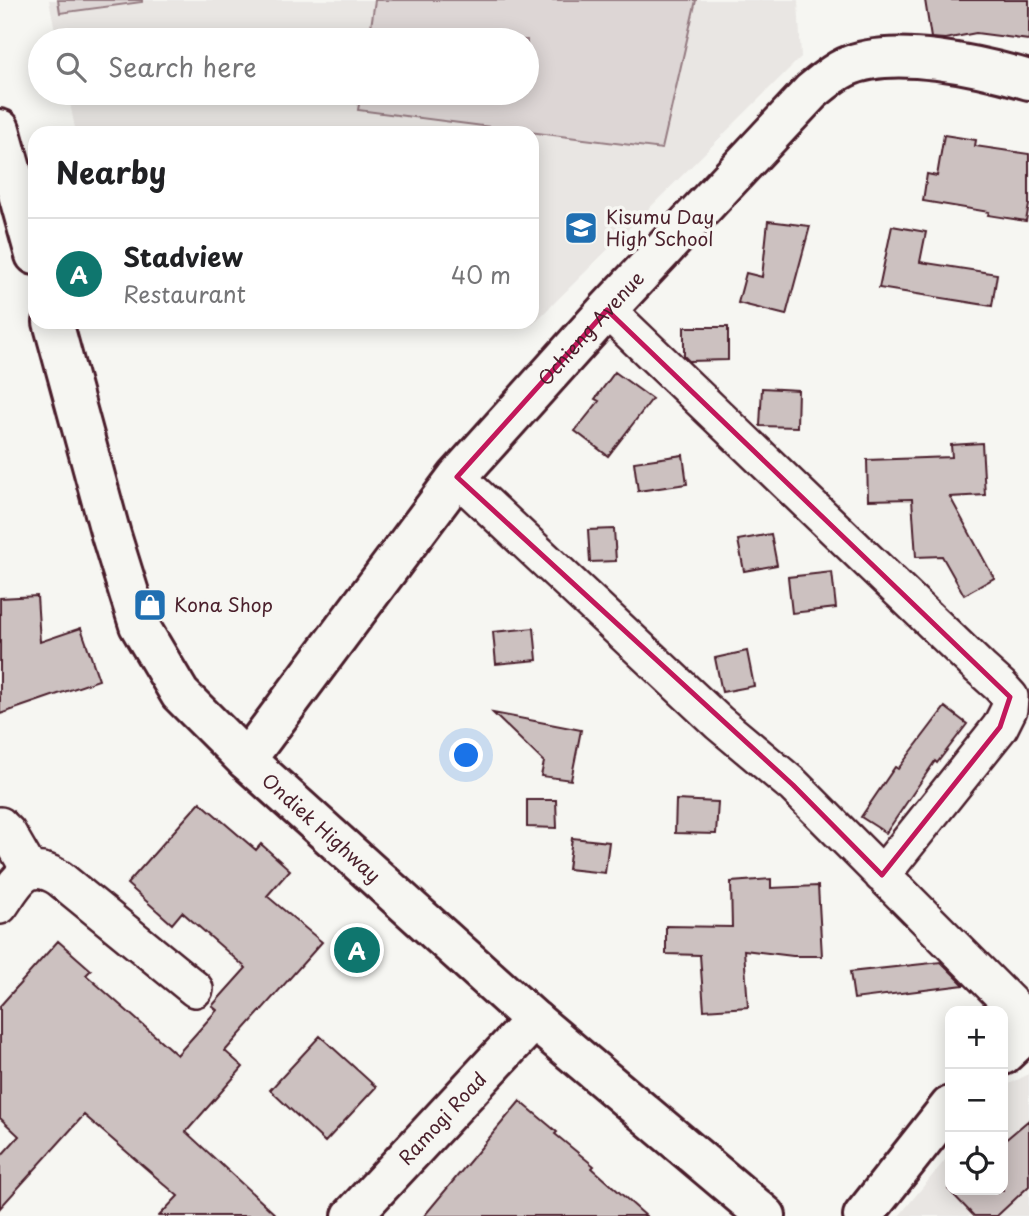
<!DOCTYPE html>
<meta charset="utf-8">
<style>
body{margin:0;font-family:"Playpen Sans",sans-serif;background:#f2f2f2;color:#202124}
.controls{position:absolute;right:21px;bottom:21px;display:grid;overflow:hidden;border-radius:14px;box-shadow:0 4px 18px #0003}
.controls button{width:63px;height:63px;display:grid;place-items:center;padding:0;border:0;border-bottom:2px solid #e0e0e0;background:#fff;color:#202124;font:35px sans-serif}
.you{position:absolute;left:467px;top:756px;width:24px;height:24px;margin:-18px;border:5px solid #fff;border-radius:50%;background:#1a73e8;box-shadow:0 0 0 10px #1a73e833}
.badge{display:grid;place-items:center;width:46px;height:46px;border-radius:50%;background:#0f766e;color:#fff;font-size:23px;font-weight:700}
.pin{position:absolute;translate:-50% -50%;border:4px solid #fff;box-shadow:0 2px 7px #0006}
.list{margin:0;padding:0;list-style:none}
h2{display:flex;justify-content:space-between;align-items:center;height:91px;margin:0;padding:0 28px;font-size:30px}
h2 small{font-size:23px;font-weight:400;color:#757577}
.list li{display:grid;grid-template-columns:46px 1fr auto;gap:21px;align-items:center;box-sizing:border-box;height:112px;padding:0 28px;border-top:2px solid #e0e0e0}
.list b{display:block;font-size:26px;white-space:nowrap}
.list p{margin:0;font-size:23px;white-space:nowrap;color:#757577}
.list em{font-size:23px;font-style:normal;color:#757577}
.icon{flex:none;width:38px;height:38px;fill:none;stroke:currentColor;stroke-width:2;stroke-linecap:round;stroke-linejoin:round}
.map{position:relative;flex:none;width:1029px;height:1216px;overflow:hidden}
.search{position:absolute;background:#fff;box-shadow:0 4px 18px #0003;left:28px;top:28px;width:511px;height:77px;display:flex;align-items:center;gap:18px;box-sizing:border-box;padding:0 24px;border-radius:38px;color:#757577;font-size:26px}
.panel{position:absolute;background:#fff;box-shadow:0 4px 18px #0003;left:28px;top:126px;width:511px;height:203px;border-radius:21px}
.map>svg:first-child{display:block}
.built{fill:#e9e6e3}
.green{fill:#ddd6d5;stroke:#947a80;stroke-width:2}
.building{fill:#ccc1c0;stroke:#4a1f2b;stroke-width:2}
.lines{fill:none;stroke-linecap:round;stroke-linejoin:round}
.street-casing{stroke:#4a1f2b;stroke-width:40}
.secondary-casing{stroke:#4a1f2b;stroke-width:44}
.street{stroke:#f6f6f2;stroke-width:35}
.secondary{stroke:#f6f6f2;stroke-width:38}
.marked{fill:none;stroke:#c2185b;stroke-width:5;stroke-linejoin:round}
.labels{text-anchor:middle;stroke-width:7;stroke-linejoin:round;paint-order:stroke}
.poi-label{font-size:19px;fill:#4a1f2b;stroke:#f6f6f2;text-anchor:start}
.street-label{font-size:19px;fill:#4a1f2b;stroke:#f6f6f2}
</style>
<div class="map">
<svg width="1029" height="1216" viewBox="0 0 1029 1216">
<rect width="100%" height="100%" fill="#f6f6f2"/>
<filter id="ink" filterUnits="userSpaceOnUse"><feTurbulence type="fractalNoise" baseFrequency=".0143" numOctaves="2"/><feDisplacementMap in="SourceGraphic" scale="14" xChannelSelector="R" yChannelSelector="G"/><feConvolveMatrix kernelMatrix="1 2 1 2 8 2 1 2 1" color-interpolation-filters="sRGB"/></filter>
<g filter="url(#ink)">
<path class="built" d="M49,0H798L801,57L532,325L529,322H532V133H76L68,93H527V40H57Z
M1029,1074V1216H899L950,1154V1190H1003V1091L1007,1085Z"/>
<path class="green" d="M58,0H142V2L60,13Z
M375,0H696L662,149L358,110L361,93H527V40H369Z"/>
<path class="building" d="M925,0H1029V40L976,33L945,39L931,38Z
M944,135L976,140L975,146L1029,154V205L1026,221L988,215L989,212L923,201L927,174L937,176Z
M768,221L810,226L786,315L738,303L746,273L762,277Z
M892,226L926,232L920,262L997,274L992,306L879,288Z
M684,327H728V360L689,361L684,356Z
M615,372L652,399L608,456L575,431L599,401L595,399Z
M762,388L798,390L797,427L760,426Z
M982,443L985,495L950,497L994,578L964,595L942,556L916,557L912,499L868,500L867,460L952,457L951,445Z
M683,455L687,484L638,491L634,462Z
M614,529L616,561L590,562L588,530Z
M771,534L777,565L744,571L738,540Z
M832,572L836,608L792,613L788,577Z
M37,596L40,642L81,628L99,680L0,714V598Z
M534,628L537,660L496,664L493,632Z
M747,651L754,686L722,692L715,658Z
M945,707L967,724L937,763L935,761L886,833L861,817L895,767L898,769Z
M493,713L581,730L571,780L541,776L544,762Z
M527,800H556L557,828L527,827Z
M676,800L718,802L716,834L675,833Z
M200,802L256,850L261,844L290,870L267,896L322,942L225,1051L243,1067L186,1132L277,1216H159L178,1196L84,1115L0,1208V1157L19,1136L0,1118V1006L58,941L91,970L86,975L177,1055L217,1010L212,1006L246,968L182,912L172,924L127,884Z
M572,838L609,842L605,873L568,869Z
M771,879V888L818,886L822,956H793L744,950L748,1007L704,1010L700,955L666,954V926L732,927L731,882Z
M941,962L964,985L854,999L850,972Z
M320,1036L376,1087L325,1142L270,1090Z
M520,1101L557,1132L555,1134L594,1166L592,1168L646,1216H424Z
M1029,1120V1186L997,1216H974L949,1190H1003V1142Z"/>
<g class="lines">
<defs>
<path id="street" d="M607,310L980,668L1000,686L1010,697L1009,709L1000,727L882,875
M457,477L719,723L793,785L1029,1022
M0,825L8,833L30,871
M0,906C17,882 26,858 59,878L195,989"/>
<g id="secondary">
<path d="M0,129L35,255"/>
<path id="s1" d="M53,322L111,535L139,625L180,694L246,760L534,1020L766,1216"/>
<path id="s2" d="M246,760L457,477L607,310L811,92C822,83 833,73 846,67C892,45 981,66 1029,80"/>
<path d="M1003,1055L1029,1031"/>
<path id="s3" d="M352,1216L534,1020"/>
<path d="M863,1216L950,1106"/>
</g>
</defs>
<use href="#street" class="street-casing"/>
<use href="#secondary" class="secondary-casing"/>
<use href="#street" class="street"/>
<use href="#secondary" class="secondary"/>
</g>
</g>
<path class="marked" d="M607,310L1010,697L1000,727L882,875L793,785L457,477Z"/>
<defs>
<symbol id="school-square" viewBox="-11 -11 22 22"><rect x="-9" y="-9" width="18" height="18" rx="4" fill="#1f6fb2" stroke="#f6f6f2"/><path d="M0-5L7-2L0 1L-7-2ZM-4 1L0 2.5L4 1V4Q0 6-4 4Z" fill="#fff"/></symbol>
<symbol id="shop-square" viewBox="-11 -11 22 22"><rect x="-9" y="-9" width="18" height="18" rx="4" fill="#1f6fb2" stroke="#f6f6f2"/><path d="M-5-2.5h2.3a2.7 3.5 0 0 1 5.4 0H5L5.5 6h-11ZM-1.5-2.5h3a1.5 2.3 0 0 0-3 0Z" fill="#fff"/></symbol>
</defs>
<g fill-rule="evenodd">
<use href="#school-square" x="562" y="209" width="38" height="38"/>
<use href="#shop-square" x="131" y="586" width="38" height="38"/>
</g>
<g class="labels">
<g class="poi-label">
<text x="606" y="224">Kisumu Day<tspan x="606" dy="22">High School</tspan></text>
<text x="174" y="612">Kona Shop</text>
</g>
<g class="street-label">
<text dy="7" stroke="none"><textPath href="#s2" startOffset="553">Ochieng Avenue</textPath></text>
<text dy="7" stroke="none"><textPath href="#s1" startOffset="590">Ondiek Highway</textPath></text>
<text dy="7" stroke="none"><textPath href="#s3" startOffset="133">Ramogi Road</textPath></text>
</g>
</g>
</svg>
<div class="controls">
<button>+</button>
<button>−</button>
<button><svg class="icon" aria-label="locate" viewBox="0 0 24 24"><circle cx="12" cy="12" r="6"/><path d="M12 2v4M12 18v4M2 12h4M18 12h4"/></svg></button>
</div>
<div class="you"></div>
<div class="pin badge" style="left:357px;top:950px">A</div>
<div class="search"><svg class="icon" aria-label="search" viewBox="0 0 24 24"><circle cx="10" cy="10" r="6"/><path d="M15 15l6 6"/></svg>Search here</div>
<section class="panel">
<h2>Nearby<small></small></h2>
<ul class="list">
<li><span class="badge">A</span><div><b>Stadview</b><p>Restaurant</p></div><em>40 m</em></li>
</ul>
</section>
</div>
